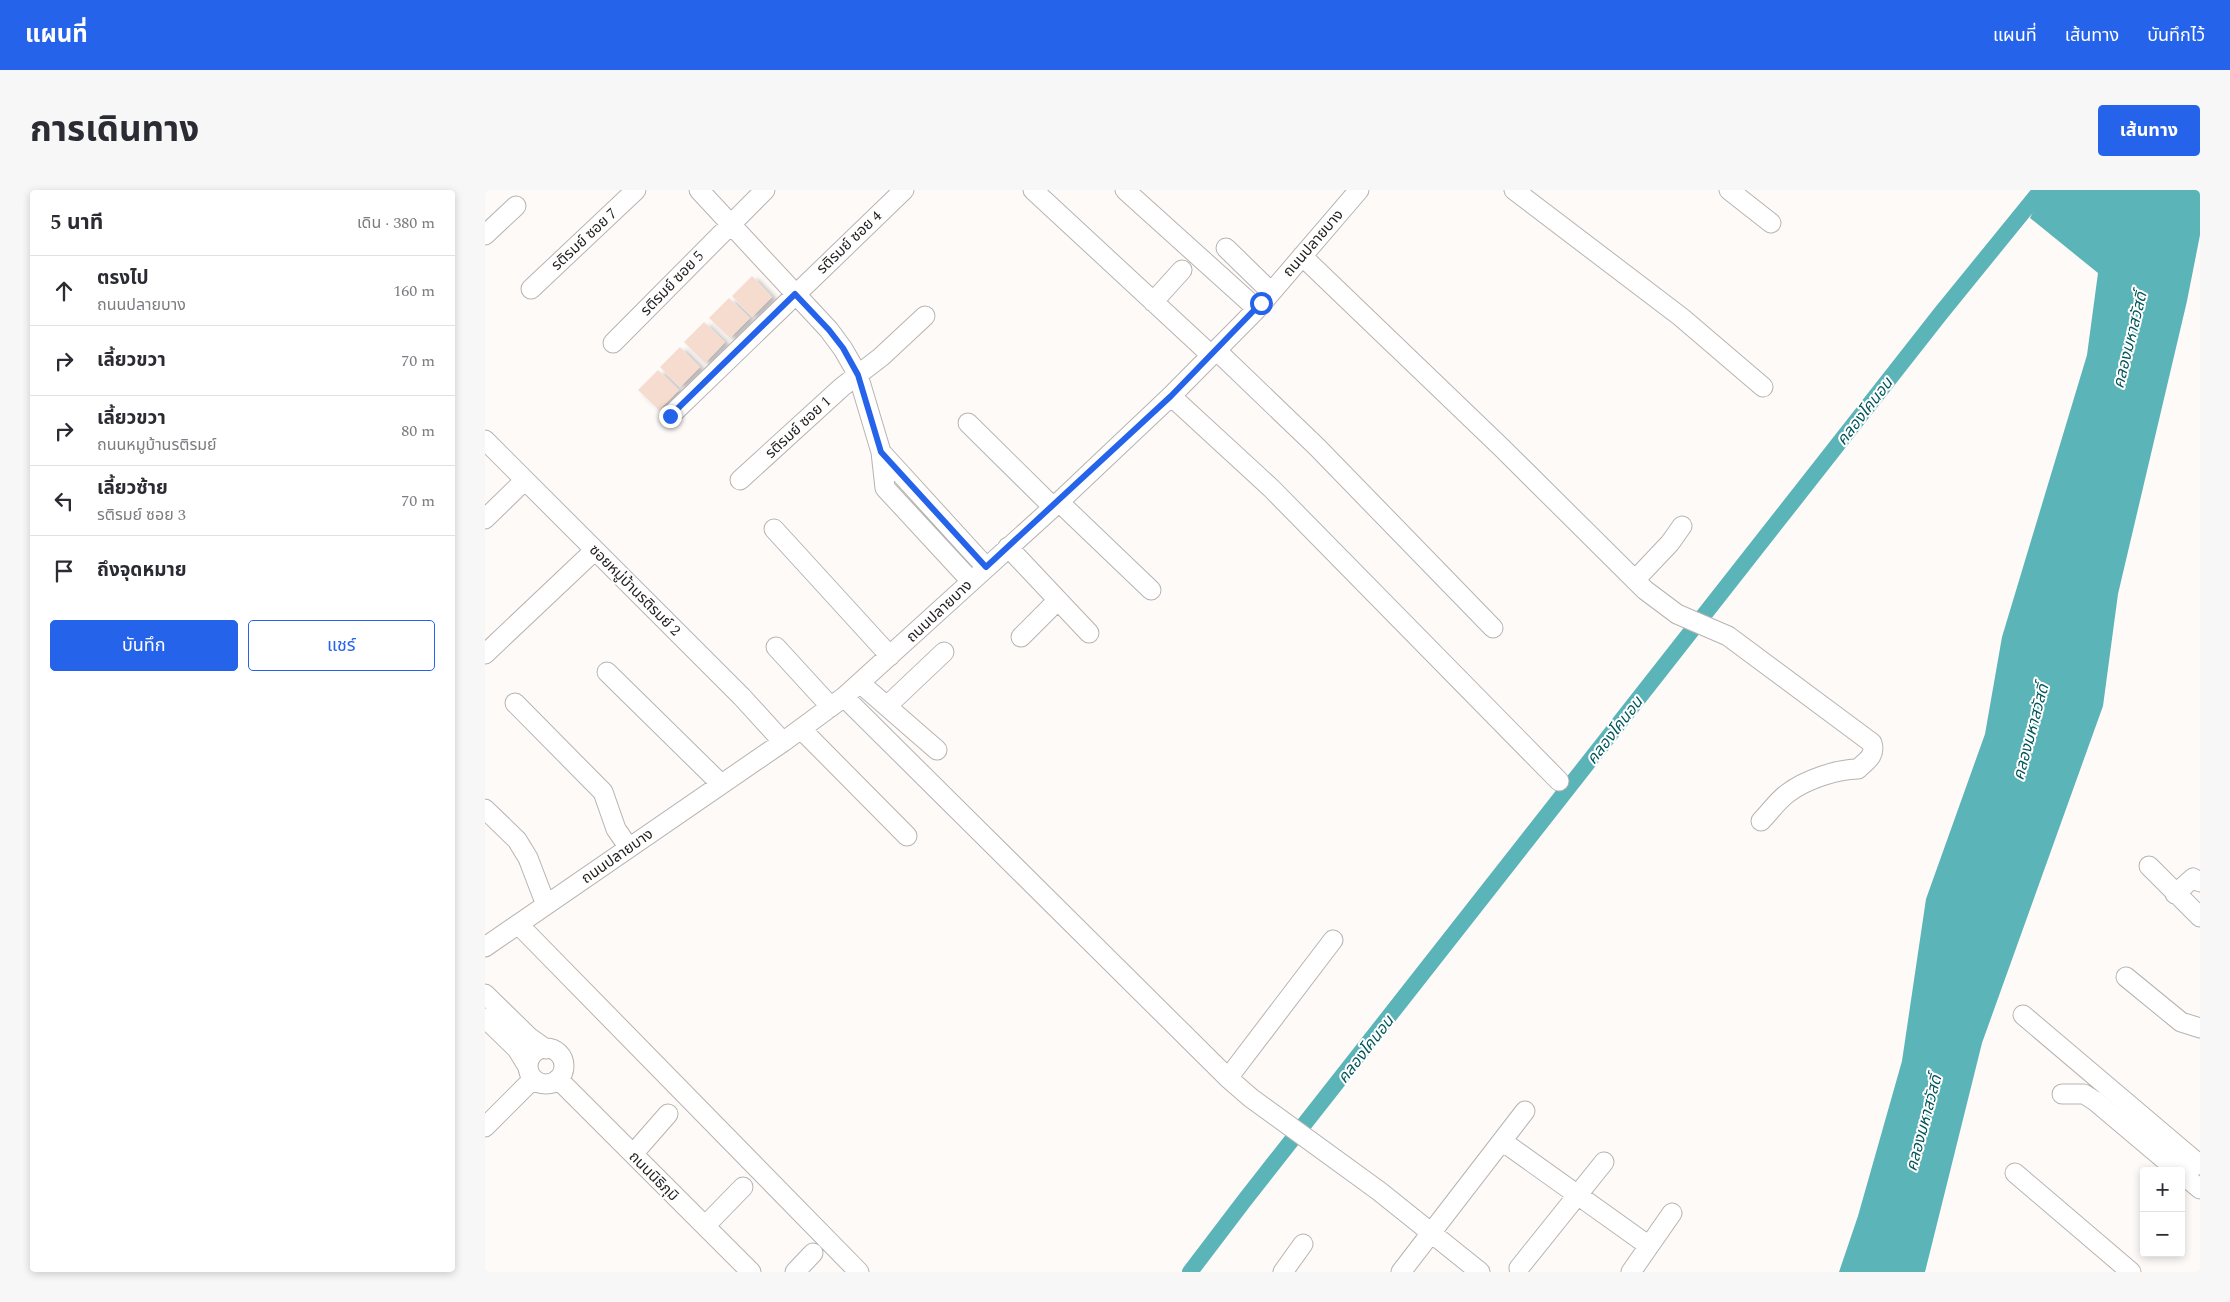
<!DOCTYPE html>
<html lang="th">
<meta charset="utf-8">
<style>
body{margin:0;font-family:Spectral,"Noto Sans Thai",serif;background:#f7f7f7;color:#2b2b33}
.controls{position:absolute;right:15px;bottom:15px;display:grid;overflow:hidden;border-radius:5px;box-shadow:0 2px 8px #0003}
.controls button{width:45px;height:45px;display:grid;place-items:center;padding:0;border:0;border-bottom:1px solid #e1e1e2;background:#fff;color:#2b2b33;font:25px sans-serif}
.stop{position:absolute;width:15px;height:15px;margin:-11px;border:4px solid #2563eb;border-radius:50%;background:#fff}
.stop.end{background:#2563eb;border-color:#fff;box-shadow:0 1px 5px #0008}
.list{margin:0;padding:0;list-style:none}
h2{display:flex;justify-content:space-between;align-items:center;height:65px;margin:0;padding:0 20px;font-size:21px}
h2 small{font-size:16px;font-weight:400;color:#7c7c81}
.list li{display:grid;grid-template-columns:32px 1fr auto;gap:15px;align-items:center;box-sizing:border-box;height:70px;padding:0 20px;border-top:1px solid #e1e1e2}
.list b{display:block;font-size:19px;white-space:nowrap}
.list p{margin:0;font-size:16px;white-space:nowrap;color:#7c7c81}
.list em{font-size:16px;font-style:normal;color:#7c7c81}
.actions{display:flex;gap:10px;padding:15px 20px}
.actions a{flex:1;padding:11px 0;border:1px solid #2563eb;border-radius:5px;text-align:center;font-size:18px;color:#2563eb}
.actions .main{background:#2563eb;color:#fff}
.icon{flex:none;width:28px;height:28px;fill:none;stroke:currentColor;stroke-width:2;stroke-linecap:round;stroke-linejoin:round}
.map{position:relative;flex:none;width:1715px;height:1082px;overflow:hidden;border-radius:5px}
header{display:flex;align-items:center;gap:30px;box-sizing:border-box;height:70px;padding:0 25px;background:#2563eb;color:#fff}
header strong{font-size:24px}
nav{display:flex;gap:28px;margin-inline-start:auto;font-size:18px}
.intro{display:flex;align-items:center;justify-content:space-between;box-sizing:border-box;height:120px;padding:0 30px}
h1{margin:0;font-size:35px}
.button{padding:12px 22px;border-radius:5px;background:#2563eb;color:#fff;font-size:18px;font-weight:700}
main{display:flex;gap:30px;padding:0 30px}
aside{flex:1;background:#fff;border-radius:5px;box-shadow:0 2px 8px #0003}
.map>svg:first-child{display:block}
.water{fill:#5bb4b8}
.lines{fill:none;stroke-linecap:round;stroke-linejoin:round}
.canal{stroke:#5bb4b8;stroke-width:16}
.building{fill:#f6dccf;filter:url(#shadow)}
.minor-casing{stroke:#b8b3b1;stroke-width:21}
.minor{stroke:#fff;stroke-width:19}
.route{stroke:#2563eb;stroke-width:6}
.labels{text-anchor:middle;stroke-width:4;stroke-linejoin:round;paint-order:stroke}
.street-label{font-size:15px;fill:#201e1d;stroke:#fff}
.water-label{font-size:16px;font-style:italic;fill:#015659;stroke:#fff}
</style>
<header>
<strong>แผนที่</strong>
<nav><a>แผนที่</a><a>เส้นทาง</a><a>บันทึกไว้</a></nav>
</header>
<div class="intro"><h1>การเดินทาง</h1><a class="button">เส้นทาง</a></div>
<main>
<aside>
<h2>5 นาที<small>เดิน · 380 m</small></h2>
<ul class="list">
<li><svg class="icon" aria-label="ahead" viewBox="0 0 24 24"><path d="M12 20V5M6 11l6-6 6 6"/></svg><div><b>ตรงไป</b><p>ถนนปลายบาง</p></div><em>160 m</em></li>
<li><svg class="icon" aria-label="right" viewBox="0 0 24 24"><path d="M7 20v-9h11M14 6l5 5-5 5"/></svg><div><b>เลี้ยวขวา</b></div><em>70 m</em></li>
<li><svg class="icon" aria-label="right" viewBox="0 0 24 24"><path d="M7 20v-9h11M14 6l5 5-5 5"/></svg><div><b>เลี้ยวขวา</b><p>ถนนหมูบ้านรติรมย์</p></div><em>80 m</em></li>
<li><svg class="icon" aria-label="left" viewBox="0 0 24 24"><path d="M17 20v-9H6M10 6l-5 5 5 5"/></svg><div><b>เลี้ยวซ้าย</b><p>รติรมย์ ซอย 3</p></div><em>70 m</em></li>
<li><svg class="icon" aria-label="arrive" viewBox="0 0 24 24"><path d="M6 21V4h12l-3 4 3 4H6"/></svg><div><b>ถึงจุดหมาย</b></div></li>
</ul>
<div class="actions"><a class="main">บันทึก</a><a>แชร์</a></div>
</aside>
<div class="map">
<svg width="1715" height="1082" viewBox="0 0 1715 1082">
<defs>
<filter id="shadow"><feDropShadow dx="5.5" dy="3" stdDeviation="2.5" flood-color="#0004"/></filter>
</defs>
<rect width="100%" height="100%" fill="#fefaf8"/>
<path class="water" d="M1558,0H1715V45L1702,111L1633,404L1618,516L1497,853L1440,1082H1354L1373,1026L1417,871L1441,709L1500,544L1517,447L1602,165L1613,83L1545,28Z"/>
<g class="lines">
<path class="canal" d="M705,1082L759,1011L1456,123L1556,0"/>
</g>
<path class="building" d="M267,86L287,107L267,127L247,106Z
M244,108L265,128L245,148L224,128Z
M219,132L240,152L220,173L199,152Z
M195,157L215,177L195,197L175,177Z
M173,180L194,200L174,220L153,200Z"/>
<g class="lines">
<defs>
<path id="minor" d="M214,0L344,140L358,159L373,185L396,262L400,298L486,391
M548,0L726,165
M640,0L772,119
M1029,0L1196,127L1278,197
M1244,0L1286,33
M0,45L31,16
M741,58L786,102
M817,66L1017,258L1160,400L1192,424L1243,446L1387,553C1391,566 1381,571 1373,579C1352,579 1320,590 1303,603C1293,610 1285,622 1276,631
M46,99L151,0
M668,112L697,80
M128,153L280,0
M731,160L832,257L1008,438
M686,206L786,298L1074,591
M185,226L419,0
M483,233L568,317
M0,250L257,507L298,552
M396,262L501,377
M255,290L357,197L396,167L440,126
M574,312L666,400
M0,329L40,290
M289,339L405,466
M523,357L604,443
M1150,390L1185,353L1197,336
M536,447L573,410
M291,457L346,517
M0,464L110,360
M122,482L236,594
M375,493L452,560
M359,507L743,888L766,908L894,1001L995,1082
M30,513L118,602L131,639L144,658
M402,516L459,462
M316,539L422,646
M0,619L32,650L43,668L61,715
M1664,676L1715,727
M1690,704L1708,688L1715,692
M33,734L374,1082
M0,757L298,552L359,507L574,312L686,206L772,119L874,0
M1641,787L1696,832L1715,838
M0,804L44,847L61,859
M1538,825L1715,975
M0,828L32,859L43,877
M43 876a18 18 0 1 1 36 0a18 18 0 1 1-36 0Z
M743,888L848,750
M73,889L266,1082
M1577,904H1599L1610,911L1693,981
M0,937L48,889
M1017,951L1164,1056
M148,964L183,924
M1530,983L1646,1082
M1696,983L1715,999
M220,1036L258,997
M1034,1078L1119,972
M310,1082L328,1063
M798,1082L818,1054
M916,1082L1040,921
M1146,1082L1187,1023"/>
</defs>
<use href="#minor" class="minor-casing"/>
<use href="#minor" class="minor"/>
</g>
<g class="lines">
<path class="route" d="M185,226L310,104L344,140L358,158L373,185L396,262L501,377L686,206L776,113"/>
</g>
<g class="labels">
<g class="street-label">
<text transform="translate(99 49) rotate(-43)" y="5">รติรมย์ ซอย 7</text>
<text transform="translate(364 52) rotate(-44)" y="5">รติรมย์ ซอย 4</text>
<text transform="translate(828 53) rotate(-49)" y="5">ถนนปลายบาง</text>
<text transform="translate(187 93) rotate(-46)" y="5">รติรมย์ ซอย 5</text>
<text transform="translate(313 237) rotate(-43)" y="5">รติรมย์ ซอย 1</text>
<text transform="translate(150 400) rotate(45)" y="5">ซอยหมู่บ้านรติรมย์ 2</text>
<text transform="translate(454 421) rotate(-43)" y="5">ถนนปลายบาง</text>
<text transform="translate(132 666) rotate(-35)" y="5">ถนนปลายบาง</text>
<text transform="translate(169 986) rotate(45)" y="5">ถนนนิธิภุมิ</text>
</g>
<g class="water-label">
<text transform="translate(1644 150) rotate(-76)" y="6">คลองมหาสวัสดิ์</text>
<text transform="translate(1379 221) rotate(-52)" y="6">คลองโคนอน</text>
<text transform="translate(1129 540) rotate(-52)" y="6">คลองโคนอน</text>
<text transform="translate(1545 542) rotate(-75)" y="6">คลองมหาสวัสดิ์</text>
<text transform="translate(880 859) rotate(-52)" y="6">คลองโคนอน</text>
<text transform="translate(1438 933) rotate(-75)" y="6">คลองมหาสวัสดิ์</text>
</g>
</g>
</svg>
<div class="controls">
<button>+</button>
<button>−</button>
</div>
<div class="stop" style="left:776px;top:113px"></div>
<div class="stop end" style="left:185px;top:226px"></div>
</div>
</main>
